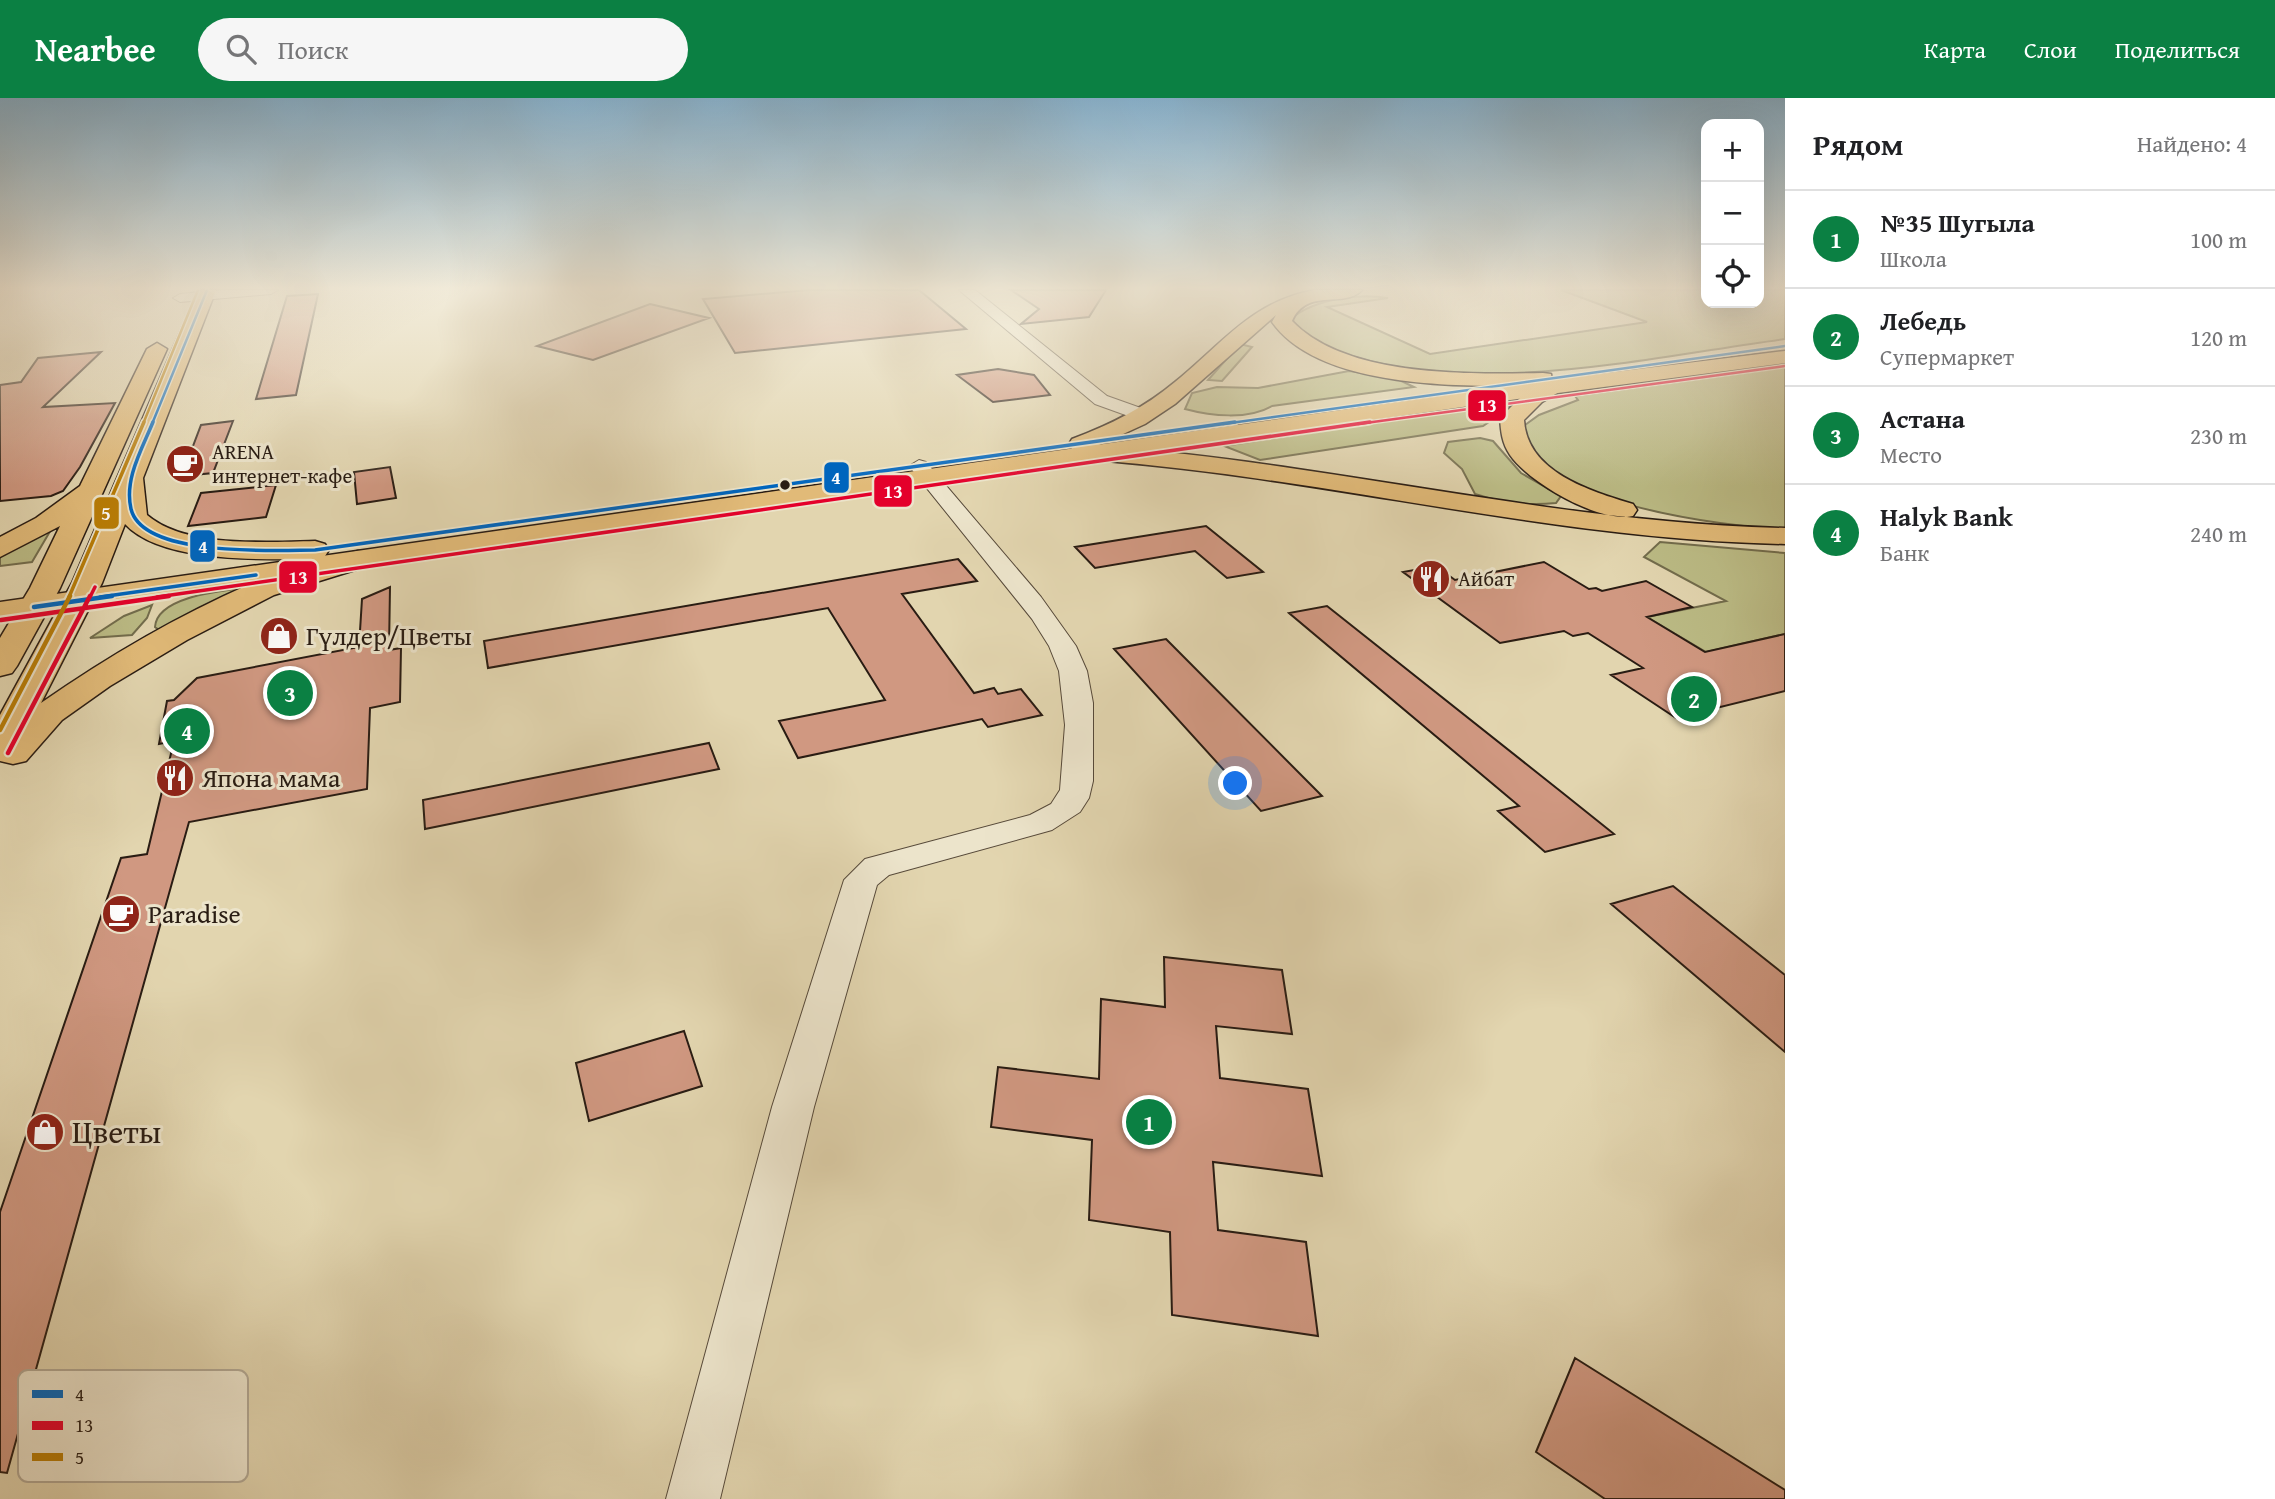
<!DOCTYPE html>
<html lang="ru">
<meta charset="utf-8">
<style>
body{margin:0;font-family:"Gentium Book Plus",serif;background:#f6f6f6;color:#202124}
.controls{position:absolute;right:21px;top:21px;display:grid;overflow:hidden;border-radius:14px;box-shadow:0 7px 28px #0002}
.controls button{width:63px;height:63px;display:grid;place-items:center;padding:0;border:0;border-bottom:2px solid #e0e0e0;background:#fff;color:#202124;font:35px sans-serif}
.you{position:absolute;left:1236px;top:686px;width:24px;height:24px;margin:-18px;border:5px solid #fff;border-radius:50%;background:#1a73e8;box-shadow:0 0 0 10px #1a73e833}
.badge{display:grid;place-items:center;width:46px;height:46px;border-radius:50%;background:#0b8043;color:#fff;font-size:23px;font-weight:700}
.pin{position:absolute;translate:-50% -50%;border:4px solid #fff;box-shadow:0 2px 7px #0006}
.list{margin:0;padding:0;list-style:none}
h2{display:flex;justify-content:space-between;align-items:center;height:91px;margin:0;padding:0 28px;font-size:30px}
h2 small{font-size:23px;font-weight:400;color:#757577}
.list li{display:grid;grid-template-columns:46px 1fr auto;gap:21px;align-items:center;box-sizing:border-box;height:98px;padding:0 28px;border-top:2px solid #e0e0e0}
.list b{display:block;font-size:26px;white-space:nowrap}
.list p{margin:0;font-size:23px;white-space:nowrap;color:#757577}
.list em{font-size:23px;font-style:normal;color:#757577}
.icon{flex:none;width:38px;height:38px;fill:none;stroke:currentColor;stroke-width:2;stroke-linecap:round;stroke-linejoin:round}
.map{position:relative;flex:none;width:1785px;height:1401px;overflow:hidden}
header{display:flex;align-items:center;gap:42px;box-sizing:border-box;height:98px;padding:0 35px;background:#0b8043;color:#fff}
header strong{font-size:33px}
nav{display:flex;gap:38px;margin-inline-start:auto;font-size:24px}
.search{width:490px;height:63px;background:#f6f6f6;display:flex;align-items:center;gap:18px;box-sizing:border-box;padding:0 24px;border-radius:38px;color:#757577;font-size:26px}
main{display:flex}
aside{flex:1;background:#fff}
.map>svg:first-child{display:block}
.green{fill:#bbbb85;stroke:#726c4c;stroke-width:2}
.building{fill:#d09881;stroke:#291c13;stroke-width:2}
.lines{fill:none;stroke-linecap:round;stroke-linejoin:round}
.minor-casing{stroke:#574a3a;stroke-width:2}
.major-casing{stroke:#291c13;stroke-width:3}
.highway-casing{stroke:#291c13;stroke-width:3}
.minor{fill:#ece4cb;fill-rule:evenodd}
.major{fill:#e1ba78;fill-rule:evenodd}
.highway{fill:#e1ba78;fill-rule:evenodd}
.bus-1-far2-casing{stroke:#ece4cb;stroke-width:5}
.bus-1-far1-casing{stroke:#ece4cb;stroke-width:7}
.bus-1-casing{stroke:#ece4cb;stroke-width:9}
.bus-2-far2-casing{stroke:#ece4cb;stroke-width:5}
.bus-2-far1-casing{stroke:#ece4cb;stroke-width:7}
.bus-2-casing{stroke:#ece4cb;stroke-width:9}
.bus-3-far2-casing{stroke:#ece4cb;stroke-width:5}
.bus-3-far1-casing{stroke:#ece4cb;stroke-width:7}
.bus-3-casing{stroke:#ece4cb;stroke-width:9}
.bus-1-far2{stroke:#0065bd;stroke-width:2.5}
.bus-1-far1{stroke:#0065bd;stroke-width:3.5}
.bus-1{stroke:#0065bd;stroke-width:4.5}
.bus-2-far2{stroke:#e4002b;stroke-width:2.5}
.bus-2-far1{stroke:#e4002b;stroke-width:3.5}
.bus-2{stroke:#e4002b;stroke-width:4.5}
.bus-3-far2{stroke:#b97d06;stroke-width:2.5}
.bus-3-far1{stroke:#b97d06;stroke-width:3.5}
.bus-3{stroke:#b97d06;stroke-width:4.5}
.bus-dot{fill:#291c13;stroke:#ece4cb;stroke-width:2.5}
.labels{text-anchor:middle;stroke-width:6;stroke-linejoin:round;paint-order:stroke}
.far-poi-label{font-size:21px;fill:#291c13;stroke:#ece4cb;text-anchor:start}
.poi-label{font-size:26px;fill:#291c13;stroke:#ece4cb;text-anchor:start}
.near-poi-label{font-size:32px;fill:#291c13;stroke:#ece4cb;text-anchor:start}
.key{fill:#ece4cb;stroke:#b2a894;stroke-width:2}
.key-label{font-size:19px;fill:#291c13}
.line-badge{stroke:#ece4cb;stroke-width:2.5}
.badge-label{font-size:19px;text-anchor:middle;font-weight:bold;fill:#fff}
</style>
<header>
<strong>Nearbee</strong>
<div class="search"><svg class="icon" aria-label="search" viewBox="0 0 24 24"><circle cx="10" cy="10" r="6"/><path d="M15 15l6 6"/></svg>Поиск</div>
<nav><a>Карта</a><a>Слои</a><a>Поделиться</a></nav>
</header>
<main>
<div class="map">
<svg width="1785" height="1401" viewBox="0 0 1785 1401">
<rect width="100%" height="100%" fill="#e2d5af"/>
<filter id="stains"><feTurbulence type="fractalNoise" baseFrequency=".00286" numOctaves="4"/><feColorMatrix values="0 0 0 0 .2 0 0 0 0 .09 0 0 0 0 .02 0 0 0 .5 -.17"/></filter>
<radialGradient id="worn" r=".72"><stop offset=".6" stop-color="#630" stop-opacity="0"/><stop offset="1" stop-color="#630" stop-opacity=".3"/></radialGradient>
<path class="green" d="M1561,192H1706V205H1759V192H1785V241C1651,259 1473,301 1343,255C1326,249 1300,238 1292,220C1315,201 1359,195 1388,200L1327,209L1430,256L1647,224Z
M1240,246L1252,249L1222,283L1208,282Z
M1785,269V432C1729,428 1520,406 1525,327L1539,317L1578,302L1575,298Z
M1349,273L1395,280L1414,289L1272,308C1248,322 1211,318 1185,311L1192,295L1217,289L1258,290Z
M1496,306L1511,309L1483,328L1260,362L1224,348Z
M1480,340L1493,343L1521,375L1561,398L1556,405C1528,408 1502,405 1475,396L1462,371L1444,355L1448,344Z
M52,430L32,464L0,468V457Z
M1660,444L1785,455V536L1706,554L1647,519L1726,503L1644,459Z
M257,488L159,532L155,529C157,496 232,492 257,488Z
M152,507L147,520L132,537L90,540L124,518Z"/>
<path class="building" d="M809,192H919L966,231L735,255L703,201Z
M1011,192H1106L1089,219L1021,226L1039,211Z
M318,196L296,297L256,301L287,198Z
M650,206L709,220L593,262L537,248Z
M101,254L43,309L115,305L80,369L63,393L51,398L0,403V287L21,284L38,260Z
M998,271L1034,277L1050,297L993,304L957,277Z
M233,323L213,375L173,379L186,348H193L201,327Z
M390,369L396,400L357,406L354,374Z
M276,387L266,419L188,428L201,395Z
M1206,428L1263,474L1227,480L1195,453L1095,470L1075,449Z
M958,461L977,483L902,496L974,595L994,590L998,596L1021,591L1042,617L988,629L982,621L798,660L779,623L885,602L828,510L488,570L484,543Z
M1544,464L1589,491L1596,490L1602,493L1646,483L1692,509L1647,519L1705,554L1785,536V593L1676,620L1611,577L1643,570L1588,535L1573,538L1564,533L1500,545L1403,474L1436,468L1455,482Z
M390,489L389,552L401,550L400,604L370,610L367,691L189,724L7,1375L0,1374V1114L121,760L147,756L174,643L159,646L167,603L174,602L197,580L359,549L362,501Z
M1327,508L1564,696L1614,736L1545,754L1498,713L1519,708L1289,515Z
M1166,541L1322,698L1261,713L1114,551Z
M709,645L719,671L425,731L423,702Z
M1673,788L1785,877V954L1611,806Z
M1164,859L1282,872L1292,936L1216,928L1220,980L1308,991L1322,1078L1213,1064L1218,1132L1306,1144L1318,1238L1172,1217L1170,1134L1089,1122L1092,1042L991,1029L998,969L1099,981L1101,901L1165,909Z
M684,933L702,988L589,1023L576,965Z
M1575,1260L1785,1392V1401H1605L1536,1354Z"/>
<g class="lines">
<defs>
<path id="minor" d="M221,192H278L271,196L180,204L173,200L180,196Z
M959,192H975L1107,298L1152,314L1154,318L1145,324L1095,306Z
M919,362L926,364L1041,499L1076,548L1087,573L1093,605V683L1089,700L1080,714L1052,732L889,777L877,787L814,1009L720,1401H666L772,1009L844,782L865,761L1030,717L1051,706L1060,692L1065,627L1059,573L1049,548L1032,521L909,368Z"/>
<path id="major" d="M198,192H216L143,380L147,417C185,450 266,444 315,443L325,446L329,452L325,458L315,461C264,461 162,466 125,426L102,485L41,605C107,559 177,518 250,486C283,471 323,462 358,453L368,456L372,462L368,468L274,497L187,542L110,588L62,622L26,663L13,666L0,663V617L72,485Z
M1315,192H1362C1344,211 1307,189 1292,223C1347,280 1469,276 1543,275L1551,276L1552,283H1566L1569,288L1542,304L1524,322C1527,374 1590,393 1633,406L1637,412L1633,418C1600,426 1528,384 1510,357C1502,345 1501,334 1500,320L1526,294L1541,287C1466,289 1320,292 1272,224L1276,217L1175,306L1145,326L1097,348C1328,364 1553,425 1785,430V446C1552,442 1325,379 1092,362L1083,360L1081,353L1072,351L1069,346L1072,341C1110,327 1144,310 1175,284C1222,246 1252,203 1315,192Z
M157,245L167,251L60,490L17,568L12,575L0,578V540L30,490L60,428L0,459V439L36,420L80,388L147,251Z"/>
<path id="highway" d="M1785,253V265L1558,295L0,522V504L1558,281Z"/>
</defs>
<use href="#minor" class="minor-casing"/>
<use href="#major" class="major-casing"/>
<use href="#highway" class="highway-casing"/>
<use href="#minor" class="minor"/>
<use href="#major" class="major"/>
<use href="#highway" class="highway"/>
<defs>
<path id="bus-1-far2" d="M152,326L207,192
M1223,326L1785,248"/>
<path id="bus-1-far1" d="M153,324C142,351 124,381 131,411C143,460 276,452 315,452L1235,324
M100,499L256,477"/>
<path id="bus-1" d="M34,509L112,498"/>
<path id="bus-2-far2" d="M1358,326L1785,268"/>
<path id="bus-2-far1" d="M90,499L95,489
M157,499L1370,324"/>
<path id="bus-2" d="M1,522L169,498
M8,655L90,498"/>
<path id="bus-3-far2" d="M143,326L198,192"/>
<path id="bus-3-far1" d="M69,499L144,324"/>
<path id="bus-3" d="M0,632L70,498"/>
</defs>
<use href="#bus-1-far2" class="bus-1-far2-casing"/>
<use href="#bus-1-far1" class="bus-1-far1-casing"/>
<use href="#bus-1" class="bus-1-casing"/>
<use href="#bus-2-far2" class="bus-2-far2-casing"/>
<use href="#bus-2-far1" class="bus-2-far1-casing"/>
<use href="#bus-2" class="bus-2-casing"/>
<use href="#bus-3-far2" class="bus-3-far2-casing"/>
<use href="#bus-3-far1" class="bus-3-far1-casing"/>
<use href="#bus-3" class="bus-3-casing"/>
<use href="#bus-1-far2" class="bus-1-far2"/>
<use href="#bus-1-far1" class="bus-1-far1"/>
<use href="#bus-1" class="bus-1"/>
<use href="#bus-2-far2" class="bus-2-far2"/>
<use href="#bus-2-far1" class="bus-2-far1"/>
<use href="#bus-2" class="bus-2"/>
<use href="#bus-3-far2" class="bus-3-far2"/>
<use href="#bus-3-far1" class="bus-3-far1"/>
<use href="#bus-3" class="bus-3"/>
</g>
<linearGradient id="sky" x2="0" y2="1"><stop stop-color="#88b5d3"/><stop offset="0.49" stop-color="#f2ecdb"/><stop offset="1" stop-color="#f2ecdb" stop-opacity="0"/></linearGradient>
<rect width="1785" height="388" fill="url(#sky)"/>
<defs>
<symbol id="cafe-disc" viewBox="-11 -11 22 22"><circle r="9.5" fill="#8f2418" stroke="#ece4cb"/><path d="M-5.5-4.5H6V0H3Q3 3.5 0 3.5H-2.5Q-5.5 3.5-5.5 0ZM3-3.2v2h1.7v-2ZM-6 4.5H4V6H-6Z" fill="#fff"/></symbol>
<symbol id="restaurant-disc" viewBox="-11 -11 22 22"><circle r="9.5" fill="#8f2418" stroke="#ece4cb"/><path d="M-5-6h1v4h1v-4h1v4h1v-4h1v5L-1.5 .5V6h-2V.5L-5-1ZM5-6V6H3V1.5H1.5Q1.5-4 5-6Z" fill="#fff"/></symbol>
<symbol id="shop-disc" viewBox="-11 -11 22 22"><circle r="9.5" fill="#8f2418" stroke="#ece4cb"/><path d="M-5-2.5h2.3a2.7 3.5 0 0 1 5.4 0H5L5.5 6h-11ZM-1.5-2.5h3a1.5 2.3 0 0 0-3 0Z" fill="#fff"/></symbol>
</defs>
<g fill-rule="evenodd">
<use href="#cafe-disc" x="163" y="344" width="44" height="44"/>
<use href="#restaurant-disc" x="1409" y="459" width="44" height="44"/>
<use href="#shop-disc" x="257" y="516" width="44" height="44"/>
<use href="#restaurant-disc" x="153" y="658" width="44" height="44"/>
<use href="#cafe-disc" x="99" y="794" width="44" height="44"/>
<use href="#shop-disc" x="23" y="1012" width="44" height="44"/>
</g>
<circle class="bus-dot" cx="785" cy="387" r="6"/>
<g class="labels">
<g class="far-poi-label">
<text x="212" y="361">ARENA<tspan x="212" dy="24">интернет-кафе</tspan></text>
<text x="1458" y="488">Айбат</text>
</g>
<g class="poi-label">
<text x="306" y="547">Гүлдер/Цветы</text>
<text x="202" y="689">Япона мама</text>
<text x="148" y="825">Paradise</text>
</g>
<g class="near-poi-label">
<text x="72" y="1045">Цветы</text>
</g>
</g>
<rect x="18" y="1272" width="230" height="112" rx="10" class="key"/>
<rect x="32" y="1292" width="31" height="8" fill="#0065bd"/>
<rect x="32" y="1323" width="31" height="9" fill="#e4002b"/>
<rect x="32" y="1355" width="31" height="8" fill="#b97d06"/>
<g class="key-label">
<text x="75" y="1303">4</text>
<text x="75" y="1334">13</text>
<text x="75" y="1366">5</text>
</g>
<g class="line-badge">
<rect x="1467" y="291" width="40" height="33" rx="7" fill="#e4002b"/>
<rect x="823" y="363" width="27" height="33" rx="7" fill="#0065bd"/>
<rect x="873" y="376" width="40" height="34" rx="7" fill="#e4002b"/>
<rect x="93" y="398" width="27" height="34" rx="7" fill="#b97d06"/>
<rect x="189" y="431" width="27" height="34" rx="7" fill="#0065bd"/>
<rect x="278" y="462" width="40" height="34" rx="7" fill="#e4002b"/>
</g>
<g class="badge-label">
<text x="1487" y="314">13</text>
<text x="836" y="386">4</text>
<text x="893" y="400">13</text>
<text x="106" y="422">5</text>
<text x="203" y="455">4</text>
<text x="298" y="486">13</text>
</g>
<rect width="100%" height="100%" filter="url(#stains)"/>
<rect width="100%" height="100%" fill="url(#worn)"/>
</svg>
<div class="controls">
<button>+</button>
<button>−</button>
<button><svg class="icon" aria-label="locate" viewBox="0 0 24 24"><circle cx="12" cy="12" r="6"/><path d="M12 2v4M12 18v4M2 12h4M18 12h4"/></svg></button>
</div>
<div class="you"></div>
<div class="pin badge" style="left:1149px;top:1024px">1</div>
<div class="pin badge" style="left:1694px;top:601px">2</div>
<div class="pin badge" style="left:290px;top:595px">3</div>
<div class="pin badge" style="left:187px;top:633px">4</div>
</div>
<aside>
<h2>Рядом<small>Найдено: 4</small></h2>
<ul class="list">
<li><span class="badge">1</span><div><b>№35 Шугыла</b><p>Школа</p></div><em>100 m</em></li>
<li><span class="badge">2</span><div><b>Лебедь</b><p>Супермаркет</p></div><em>120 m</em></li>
<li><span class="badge">3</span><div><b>Астана</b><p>Место</p></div><em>230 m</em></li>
<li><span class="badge">4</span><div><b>Halyk Bank</b><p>Банк</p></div><em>240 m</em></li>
</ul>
</aside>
</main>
